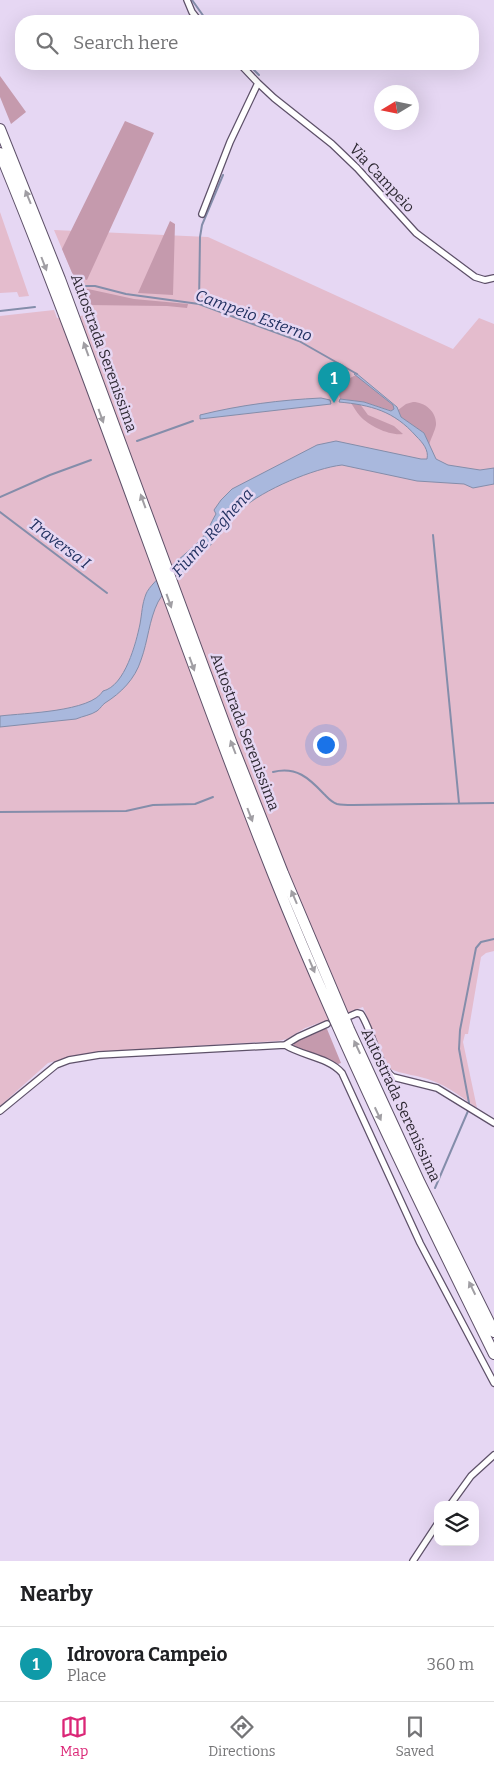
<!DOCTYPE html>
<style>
body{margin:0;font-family:Bitter,serif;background:#f2f2f2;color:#202124}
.controls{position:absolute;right:15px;bottom:15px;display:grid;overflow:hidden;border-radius:10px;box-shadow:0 5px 20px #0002}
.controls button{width:45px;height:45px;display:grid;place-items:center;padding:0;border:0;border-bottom:1px solid #e0e0e0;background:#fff;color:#202124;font:25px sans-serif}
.compass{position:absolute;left:374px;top:85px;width:45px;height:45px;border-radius:50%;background:#fff;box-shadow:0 5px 20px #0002;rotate:260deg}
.you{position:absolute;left:325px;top:744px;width:18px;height:18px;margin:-12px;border:4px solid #fff;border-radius:50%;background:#1a73e8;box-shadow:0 0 0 8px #1a73e833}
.badge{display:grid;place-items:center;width:32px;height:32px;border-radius:50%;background:#db2777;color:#fff;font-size:16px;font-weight:700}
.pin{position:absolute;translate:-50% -41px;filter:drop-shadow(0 1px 2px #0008)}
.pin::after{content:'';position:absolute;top:26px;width:18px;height:15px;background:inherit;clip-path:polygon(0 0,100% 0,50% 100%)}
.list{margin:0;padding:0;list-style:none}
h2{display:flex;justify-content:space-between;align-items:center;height:65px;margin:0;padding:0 20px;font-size:21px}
h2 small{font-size:16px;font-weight:400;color:#757577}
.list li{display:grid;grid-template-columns:32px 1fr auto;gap:15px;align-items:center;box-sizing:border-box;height:75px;padding:0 20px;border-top:1px solid #e0e0e0}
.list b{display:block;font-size:19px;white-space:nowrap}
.list p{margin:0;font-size:16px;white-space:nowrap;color:#757577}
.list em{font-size:16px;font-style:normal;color:#757577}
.icon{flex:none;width:28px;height:28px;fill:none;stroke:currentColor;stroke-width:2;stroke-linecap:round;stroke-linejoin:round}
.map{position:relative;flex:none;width:494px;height:1561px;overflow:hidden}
.search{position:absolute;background:#fff;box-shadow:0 5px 20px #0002;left:15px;right:15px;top:15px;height:55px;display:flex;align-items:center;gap:12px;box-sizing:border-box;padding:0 18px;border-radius:20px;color:#757577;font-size:19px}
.sheet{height:140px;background:#fff}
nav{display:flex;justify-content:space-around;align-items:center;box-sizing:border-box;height:70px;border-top:1px solid #e0e0e0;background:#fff;font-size:14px;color:#757577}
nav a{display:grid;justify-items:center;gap:2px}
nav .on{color:#db2777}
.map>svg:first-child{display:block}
.green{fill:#e4bccd;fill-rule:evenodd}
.forest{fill:#c59aad}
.water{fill:#a9b8dd;stroke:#848daa}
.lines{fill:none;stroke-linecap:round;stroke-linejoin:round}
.stream{stroke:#848daa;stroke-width:2}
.street-casing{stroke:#5e5169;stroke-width:8}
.highway-casing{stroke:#5e5169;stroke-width:12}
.street{stroke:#fff;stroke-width:5.5}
.highway{stroke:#fff;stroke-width:10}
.oneway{fill:#a09ea3}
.labels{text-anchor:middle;stroke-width:5;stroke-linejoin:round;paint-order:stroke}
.street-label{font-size:15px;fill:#2d2832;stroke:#e6d7f3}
.water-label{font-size:16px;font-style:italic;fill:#223161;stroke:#e6d7f3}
</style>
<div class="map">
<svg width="494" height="1561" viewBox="0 0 494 1561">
<rect width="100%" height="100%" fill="#e6d7f3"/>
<path class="green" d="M0,212L29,296L19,297L17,292L0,293Z
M54,230L208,237L453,349L479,318L494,324V951L486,953L481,957L468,1034H465L463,1042L477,1108C463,1098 449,1087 433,1081C419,1075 403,1075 388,1068L363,1007L305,1028L287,1039L278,1041L99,1052L73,1056L48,1063L0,1106V316L54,310L57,318L90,315ZM140,625L127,677L75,716L28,713C48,711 92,710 103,691C126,686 134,645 140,625Z"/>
<path class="forest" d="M0,76L26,112L11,124L0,97Z
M125,121L154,133L87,280L73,275L62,249Z
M170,221L175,224L173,295L138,293Z
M88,289L134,299L188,304L187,308L167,306L86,305L79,290Z
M356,375L393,405L394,409L392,411L364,402L340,399L338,389L340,383Z
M413,402C425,402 437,412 436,425C435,431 431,438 429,445L424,433L401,417L398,410L406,404Z
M351,403L360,404L368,415L394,426L403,434C390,436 369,426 360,416C356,412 354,407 351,403Z
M323,1028L327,1029L341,1063L338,1064L297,1049L294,1046V1042Z"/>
<path class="water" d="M356,373L397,407L401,417L424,433L436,459L448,465L480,470L494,468V484L473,488L464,484L417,481L342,465C315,468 262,490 242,509C228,521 219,536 207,549C191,567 170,580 158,602C149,620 148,641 141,660C135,679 121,693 105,703C102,705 101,708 97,711C91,715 83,716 76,719L0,727V716C24,713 91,712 103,691C125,686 136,643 140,624C142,613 142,604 146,594C151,581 189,552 200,540C207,534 211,522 216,514L214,510L221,500L232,489L317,445L336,441L421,459H427C429,450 423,443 416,436C394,411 371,405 339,402L340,399L364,402L391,411L394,409L393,405L354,374Z
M321,398L330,400L331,404L200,419V415C240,405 280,400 321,398Z"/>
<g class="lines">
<path class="stream" d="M192,0L207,21
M248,64L259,75
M79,286H95L126,294L199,304L299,341L357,374
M199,304L200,237L202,225L223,175
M0,311L35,307
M137,441L193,421
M0,497L50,475L91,460
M0,512L107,593
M433,535L459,803
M273,772C296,766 309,778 324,794C328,798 331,802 337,804C342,805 348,805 353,805L494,803
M0,812L126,811L153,805L195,804L213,797
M469,1103L459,1049L460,1030L476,948L481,942L494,939
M435,1188L468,1111"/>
<defs>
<path id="street" d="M187,0L192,12L199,21
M258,83L274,98L332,144L357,168L416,233L475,277L485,280L494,278
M202,214L230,142L258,83L240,64
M350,1016L357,1013L361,1014C372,1030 378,1066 393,1077L437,1088L494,1123
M285,1045C302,1056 328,1057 342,1073L420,1243L494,1383
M0,1111L56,1065L69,1060L99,1055L285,1045L298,1037L327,1024
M450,1505L471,1476L494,1455
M413,1561L438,1523"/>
<path id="highway" d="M0,129L60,279L232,744L283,873L349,1029L420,1183L494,1332
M0,153C98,391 178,635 273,874C338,1037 416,1196 494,1354"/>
</defs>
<use href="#street" class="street-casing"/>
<use href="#highway" class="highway-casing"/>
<use href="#street" class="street"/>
<use href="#highway" class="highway"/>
</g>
<defs><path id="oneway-solid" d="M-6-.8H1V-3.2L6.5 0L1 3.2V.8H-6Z" transform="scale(1.25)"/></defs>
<g class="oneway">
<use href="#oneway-solid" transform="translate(28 197) rotate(-112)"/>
<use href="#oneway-solid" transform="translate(44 264) rotate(69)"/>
<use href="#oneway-solid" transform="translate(86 349) rotate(-110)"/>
<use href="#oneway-solid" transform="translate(101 416) rotate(70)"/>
<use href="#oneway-solid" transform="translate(143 501) rotate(-110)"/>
<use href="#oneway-solid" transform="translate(169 601) rotate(70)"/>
<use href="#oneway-solid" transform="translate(192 664) rotate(70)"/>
<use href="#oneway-solid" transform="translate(233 747) rotate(-111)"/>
<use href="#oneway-solid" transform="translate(250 815) rotate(69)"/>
<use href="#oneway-solid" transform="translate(294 897) rotate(-113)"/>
<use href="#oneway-solid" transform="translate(312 966) rotate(67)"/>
<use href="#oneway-solid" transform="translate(357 1047) rotate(-115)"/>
<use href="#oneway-solid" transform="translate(378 1114) rotate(65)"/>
<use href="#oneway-solid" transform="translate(472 1288) rotate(-116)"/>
</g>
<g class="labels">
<g class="street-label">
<text transform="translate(382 178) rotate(47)" y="5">Via Campeio</text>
<text transform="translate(104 353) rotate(70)" y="5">Autostrada Serenissima</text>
<text transform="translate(245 732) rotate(69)" y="5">Autostrada Serenissima</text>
<text transform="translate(401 1105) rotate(65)" y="5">Autostrada Serenissima</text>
</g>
<g class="water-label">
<text transform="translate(254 315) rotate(20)" y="6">Campeio Esterno</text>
<text transform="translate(212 532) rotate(-48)" y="6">Fiume Reghena</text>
<text transform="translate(60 543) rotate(37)" y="6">Traversa I</text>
</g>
</g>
</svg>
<div class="controls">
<button><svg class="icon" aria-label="layers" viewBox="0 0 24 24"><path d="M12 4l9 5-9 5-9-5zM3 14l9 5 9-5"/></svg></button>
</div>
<svg class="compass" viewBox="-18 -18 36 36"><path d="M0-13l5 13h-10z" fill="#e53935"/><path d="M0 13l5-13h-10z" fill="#757577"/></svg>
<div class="you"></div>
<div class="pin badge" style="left:334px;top:403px;background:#0f9aa8">1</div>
<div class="search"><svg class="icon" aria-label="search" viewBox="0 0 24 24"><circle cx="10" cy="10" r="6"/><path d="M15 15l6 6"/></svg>Search here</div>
</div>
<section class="sheet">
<h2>Nearby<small></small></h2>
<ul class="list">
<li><span class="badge" style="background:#0f9aa8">1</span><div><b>Idrovora Campeio</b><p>Place</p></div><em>360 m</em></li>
</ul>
</section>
<nav>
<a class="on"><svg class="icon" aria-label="map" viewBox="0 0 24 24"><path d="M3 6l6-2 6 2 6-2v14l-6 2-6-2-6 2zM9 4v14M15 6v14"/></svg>Map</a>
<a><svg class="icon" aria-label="directions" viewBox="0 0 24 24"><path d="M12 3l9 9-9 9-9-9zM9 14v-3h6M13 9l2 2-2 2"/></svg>Directions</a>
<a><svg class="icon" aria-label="saved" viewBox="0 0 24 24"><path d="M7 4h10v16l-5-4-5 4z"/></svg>Saved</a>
</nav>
